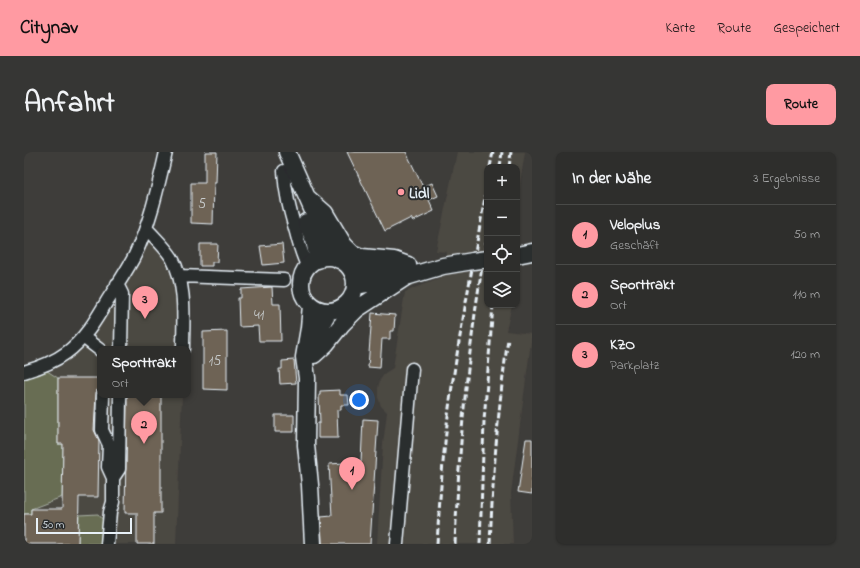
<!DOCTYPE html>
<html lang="de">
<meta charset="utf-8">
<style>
body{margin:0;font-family:"Indie Flower",sans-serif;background:#363634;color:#f1f3f6}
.controls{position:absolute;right:12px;top:12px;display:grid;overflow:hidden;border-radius:8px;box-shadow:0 1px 3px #0004}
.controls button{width:36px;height:36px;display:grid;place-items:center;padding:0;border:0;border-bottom:1px solid #494a48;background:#2e2e2c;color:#f1f3f6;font:20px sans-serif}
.scale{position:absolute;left:12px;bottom:10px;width:96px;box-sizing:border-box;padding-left:4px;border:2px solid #e8f1f8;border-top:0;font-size:11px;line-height:14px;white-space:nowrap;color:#e8f1f8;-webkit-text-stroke:3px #2a2d2e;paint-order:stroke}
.you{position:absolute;left:335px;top:248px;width:14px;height:14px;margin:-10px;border:3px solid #fff;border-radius:50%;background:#1a73e8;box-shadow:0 0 0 6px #1a73e833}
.badge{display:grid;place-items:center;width:26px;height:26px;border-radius:50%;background:#ff9aa2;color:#111;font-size:13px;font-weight:700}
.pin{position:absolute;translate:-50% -33px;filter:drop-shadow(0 1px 2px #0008)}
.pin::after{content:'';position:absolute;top:21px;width:14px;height:12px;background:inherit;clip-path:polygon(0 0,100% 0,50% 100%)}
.popup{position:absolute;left:73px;top:194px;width:94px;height:52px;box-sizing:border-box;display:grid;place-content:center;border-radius:8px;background:#2e2e2c;filter:drop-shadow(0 1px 3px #0005);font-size:13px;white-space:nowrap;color:#a7a8a9}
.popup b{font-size:15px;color:#f1f3f6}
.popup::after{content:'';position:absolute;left:50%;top:100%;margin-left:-8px;border:8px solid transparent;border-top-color:#2e2e2c}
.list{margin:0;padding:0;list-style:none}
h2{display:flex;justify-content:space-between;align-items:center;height:52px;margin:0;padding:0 16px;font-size:17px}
h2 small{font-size:13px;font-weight:400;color:#a7a8a9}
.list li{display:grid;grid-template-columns:26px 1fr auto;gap:12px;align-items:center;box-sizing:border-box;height:60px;padding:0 16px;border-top:1px solid #494a48}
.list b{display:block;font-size:15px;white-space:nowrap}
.list p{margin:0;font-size:13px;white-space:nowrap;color:#a7a8a9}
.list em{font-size:13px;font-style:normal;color:#a7a8a9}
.icon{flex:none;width:22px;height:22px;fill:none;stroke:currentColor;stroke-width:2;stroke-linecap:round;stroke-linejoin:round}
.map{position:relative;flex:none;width:508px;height:392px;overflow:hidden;border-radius:8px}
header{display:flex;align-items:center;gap:24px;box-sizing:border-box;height:56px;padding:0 20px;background:#ff9aa2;color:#111}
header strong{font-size:19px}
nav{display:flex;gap:22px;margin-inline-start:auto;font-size:14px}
.intro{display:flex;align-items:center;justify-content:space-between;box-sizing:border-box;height:96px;padding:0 24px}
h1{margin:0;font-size:28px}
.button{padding:10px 18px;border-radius:8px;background:#ff9aa2;color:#111;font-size:14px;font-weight:700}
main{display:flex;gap:24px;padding:0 24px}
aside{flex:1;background:#2e2e2c;border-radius:8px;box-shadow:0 1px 3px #0004}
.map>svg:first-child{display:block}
.built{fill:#4c4842}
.green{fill:#676d52;stroke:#a8afa5}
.building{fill:#6e6355;stroke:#e8f1f8}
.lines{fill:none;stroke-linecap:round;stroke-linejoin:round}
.minor-casing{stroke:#e8f1f8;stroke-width:15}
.major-casing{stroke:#e8f1f8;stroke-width:19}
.minor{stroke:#2a2d2e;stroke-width:12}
.major{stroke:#2a2d2e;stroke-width:16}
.rail{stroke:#e8f1f8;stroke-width:3;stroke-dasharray:6 3;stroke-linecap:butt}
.major-bridge-casing{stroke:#e8f1f8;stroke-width:19;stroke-linecap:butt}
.major-bridge{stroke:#2a2d2e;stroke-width:16}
.poi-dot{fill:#ff9aa2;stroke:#2a2d2e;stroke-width:1.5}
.labels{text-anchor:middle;stroke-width:4;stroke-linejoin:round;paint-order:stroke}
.number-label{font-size:14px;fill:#cacecf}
.poi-label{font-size:16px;font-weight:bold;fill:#e8f1f8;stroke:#2a2d2e;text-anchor:start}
</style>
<header>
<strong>Citynav</strong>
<nav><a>Karte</a><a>Route</a><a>Gespeichert</a></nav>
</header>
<div class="intro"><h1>Anfahrt</h1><a class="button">Route</a></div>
<main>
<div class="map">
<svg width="508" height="392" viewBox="0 0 508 392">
<rect width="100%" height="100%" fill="#3e3d3a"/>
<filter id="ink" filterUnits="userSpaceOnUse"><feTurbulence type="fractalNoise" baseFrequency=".025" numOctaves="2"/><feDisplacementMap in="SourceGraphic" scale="8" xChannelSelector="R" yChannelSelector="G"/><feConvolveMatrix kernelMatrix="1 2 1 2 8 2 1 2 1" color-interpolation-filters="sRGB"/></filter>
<g filter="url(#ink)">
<path class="built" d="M433,0H501L493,50V15H463V153H488L482,179L508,182L487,341L489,392H353L359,292L363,260L357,254L354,245V236L356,228L361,221L369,216L381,140L398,133L415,127L423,100L412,99Z
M122,76L148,106L159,197H76V243H158L152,392H0V220L59,185Z"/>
<path class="green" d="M17,215L34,226V292H39L38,345L7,357V362H0V220Z
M74,362L80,369L78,392H54L55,363Z"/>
<path class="building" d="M181,0H193L192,31H190L189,72L167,71V31H181Z
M323,0H382L399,35L408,31L414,44L405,48L410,59L389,69L387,66L361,79Z
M176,92H194L193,110H188V114H176Z
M258,92L260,111L239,113L236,94Z
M248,135L249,152H256L257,189H235L234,174L215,175L214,146H217V137Z
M348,161L371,163L370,179H366V187H358L356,216L344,215Z
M203,179V238L179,237V180Z
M270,208L272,231L256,232L255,217H258V209Z
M34,226H75V237L72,239V243L70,278L75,288L74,345H55L54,392H0V362H7V357H38L39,292H34Z
M316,238V243H324L325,253H317V258H313L314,286H294V271H296L295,243H296V239Z
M103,243H137V361H130V392H113V361H101Z
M251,263H270V280H251Z
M339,267L354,268L346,392H298L297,365L308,364L305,312L337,310Z
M502,287H508V342L494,340Z"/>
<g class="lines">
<defs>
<path id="minor" d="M260,19C261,41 266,59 272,80C275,92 278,104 284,115
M122,76C131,86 141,95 148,106C163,134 159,167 159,197
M156,124L260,128
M93,132L98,142L97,197
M59,185L76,198
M0,220C14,216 30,210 42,201C60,188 72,168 83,149C92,135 102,120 110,105C126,72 134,35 142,0
M79,243L78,278L85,293L84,315L89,326
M83,392L86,360L89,350V326L95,317L96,243
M373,392L388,217"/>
<path id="major" d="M263,0L300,84L315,108
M284,46L301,61L320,93L328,101L338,105L370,108L384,113
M282,70L290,88L294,108
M493,103L508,100
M277 132a27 27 0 1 1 54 0a27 27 0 1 1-54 0Z
M328,119L371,115
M331,134L382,125L419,114L449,109
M287,153L285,176L280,205L283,226L282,293L286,333L289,392
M291,197C294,183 297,171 305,159
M290,203L302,192L318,172L333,157L382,125"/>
</defs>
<use href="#minor" class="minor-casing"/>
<use href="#major" class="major-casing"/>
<use href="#minor" class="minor"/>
<use href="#major" class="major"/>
<path class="rail" d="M466,15L469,0
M476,15L478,0
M485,15L487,0
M413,392C416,341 420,291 427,241C437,172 451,103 463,34
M431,392C435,289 445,187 463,86
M456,392L460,269L469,153
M466,392C469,323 474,255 484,187"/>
<defs>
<path id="major-bridge" d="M449,109L463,107"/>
</defs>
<use href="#major-bridge" class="major-bridge-casing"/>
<use href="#major-bridge" class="major-bridge"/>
</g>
</g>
<circle class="poi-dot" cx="377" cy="40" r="4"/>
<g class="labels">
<g class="number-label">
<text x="178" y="56">5</text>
<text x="235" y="167">41</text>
<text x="191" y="213">15</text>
</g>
<g class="poi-label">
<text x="385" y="46">Lidl</text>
</g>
</g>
</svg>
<div class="controls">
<button>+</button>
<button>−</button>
<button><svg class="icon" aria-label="locate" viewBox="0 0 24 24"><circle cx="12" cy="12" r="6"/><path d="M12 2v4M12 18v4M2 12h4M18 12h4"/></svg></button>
<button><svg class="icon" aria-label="layers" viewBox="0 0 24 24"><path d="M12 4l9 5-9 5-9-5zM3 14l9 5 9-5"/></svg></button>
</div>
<div class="scale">50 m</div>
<div class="you"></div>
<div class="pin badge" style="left:328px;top:338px">1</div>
<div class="pin badge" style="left:120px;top:292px">2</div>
<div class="popup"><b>Sporttrakt</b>Ort</div>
<div class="pin badge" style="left:121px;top:167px">3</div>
</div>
<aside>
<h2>In der Nähe<small>3 Ergebnisse</small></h2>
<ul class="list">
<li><span class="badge">1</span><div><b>Veloplus</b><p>Geschäft</p></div><em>50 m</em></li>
<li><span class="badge">2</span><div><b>Sporttrakt</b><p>Ort</p></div><em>110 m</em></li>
<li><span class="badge">3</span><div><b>KZO</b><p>Parkplatz</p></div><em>120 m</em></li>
</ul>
</aside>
</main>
